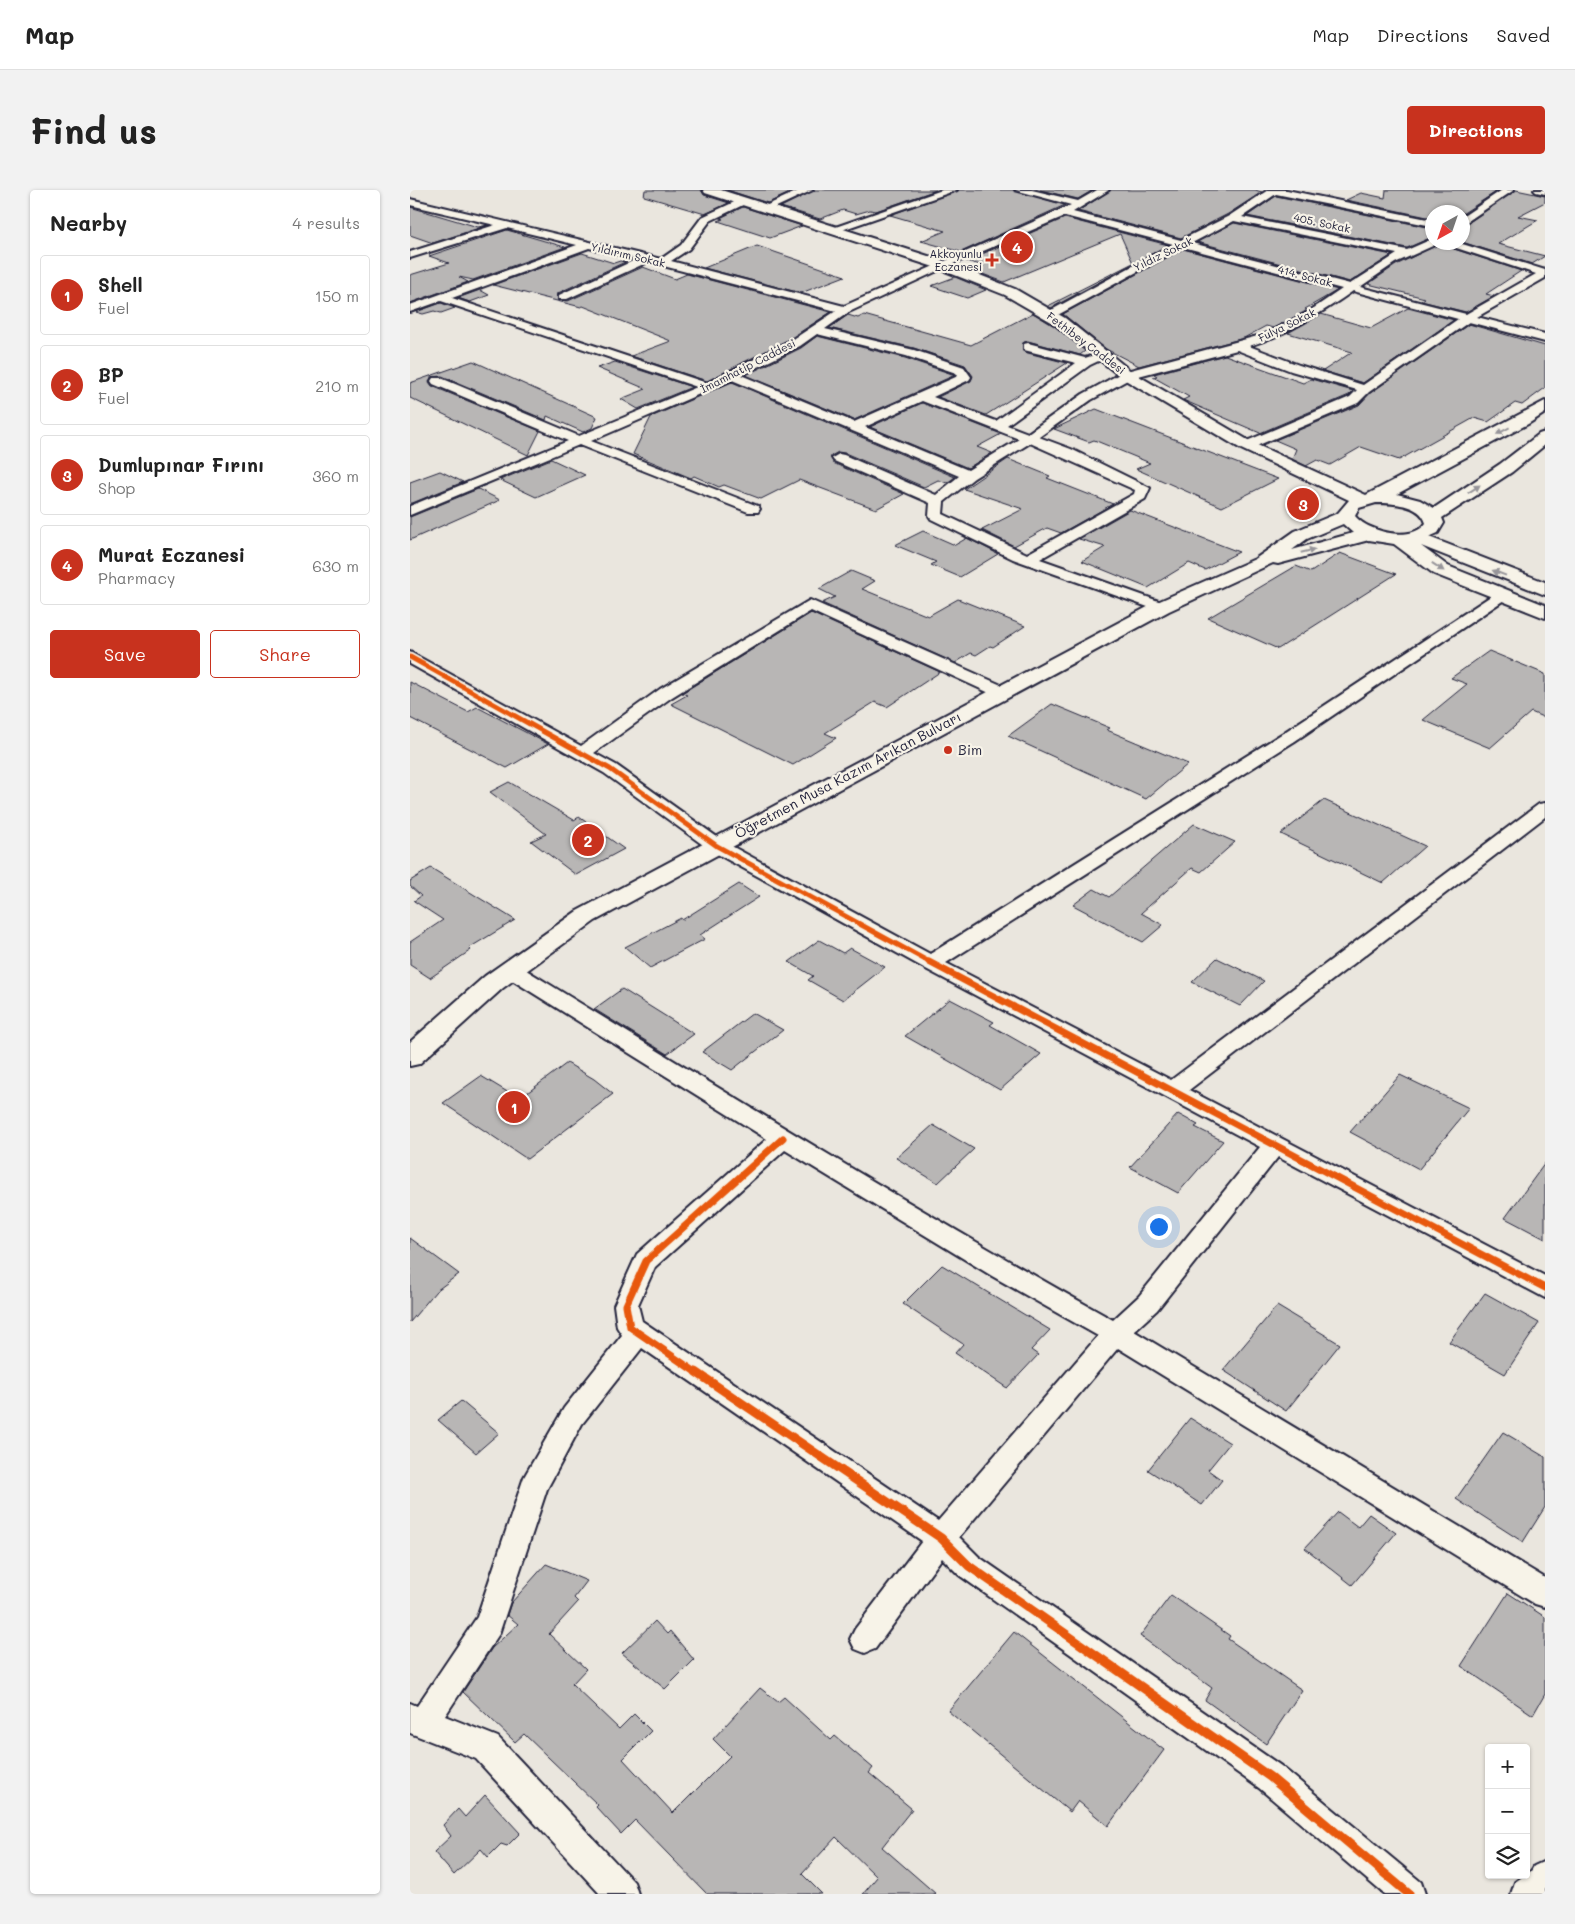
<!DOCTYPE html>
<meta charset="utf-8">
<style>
body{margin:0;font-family:Mali,sans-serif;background:#f2f2f2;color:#222}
.controls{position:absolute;right:15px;bottom:15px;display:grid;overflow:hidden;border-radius:5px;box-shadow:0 1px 4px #0004}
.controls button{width:45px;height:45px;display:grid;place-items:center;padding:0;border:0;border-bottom:1px solid #e0e0e0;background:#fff;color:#222;font:25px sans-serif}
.compass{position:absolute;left:1015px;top:15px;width:45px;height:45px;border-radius:50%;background:#fff;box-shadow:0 1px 4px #0004;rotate:220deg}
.you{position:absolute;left:748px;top:1036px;width:18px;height:18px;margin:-12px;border:4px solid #fff;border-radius:50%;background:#1a73e8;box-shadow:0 0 0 8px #1a73e833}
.badge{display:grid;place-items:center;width:32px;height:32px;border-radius:50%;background:#c8321e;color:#fff;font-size:16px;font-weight:700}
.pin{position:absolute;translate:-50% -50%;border:2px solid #fff;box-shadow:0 1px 5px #0006}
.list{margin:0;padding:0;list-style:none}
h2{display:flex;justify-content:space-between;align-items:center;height:65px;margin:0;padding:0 20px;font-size:21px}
h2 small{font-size:16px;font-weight:400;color:#767676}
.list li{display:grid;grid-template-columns:32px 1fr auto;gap:15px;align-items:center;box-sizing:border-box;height:80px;margin:0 10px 10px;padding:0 10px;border:1px solid #e0e0e0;border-radius:5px}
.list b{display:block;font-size:19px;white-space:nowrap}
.list p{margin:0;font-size:16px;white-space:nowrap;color:#767676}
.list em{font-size:16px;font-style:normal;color:#767676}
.actions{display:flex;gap:10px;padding:15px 20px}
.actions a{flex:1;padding:11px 0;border:1px solid #c8321e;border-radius:5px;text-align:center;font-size:18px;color:#c8321e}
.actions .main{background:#c8321e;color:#fff}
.icon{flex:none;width:28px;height:28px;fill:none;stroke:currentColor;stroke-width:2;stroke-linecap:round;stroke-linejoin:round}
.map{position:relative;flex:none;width:1135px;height:1704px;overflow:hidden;border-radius:5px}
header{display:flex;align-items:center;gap:30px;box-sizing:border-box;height:70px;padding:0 25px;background:#fff;border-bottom:1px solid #e0e0e0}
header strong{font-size:24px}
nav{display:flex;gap:28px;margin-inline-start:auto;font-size:18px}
.intro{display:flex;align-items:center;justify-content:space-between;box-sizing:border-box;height:120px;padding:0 30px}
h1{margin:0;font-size:35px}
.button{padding:12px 22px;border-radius:5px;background:#c8321e;color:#fff;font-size:18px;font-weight:700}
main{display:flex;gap:30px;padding:0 30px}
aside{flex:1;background:#fff;border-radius:5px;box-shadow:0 1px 4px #0004}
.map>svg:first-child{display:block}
.building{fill:#b8b6b5;stroke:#22223b}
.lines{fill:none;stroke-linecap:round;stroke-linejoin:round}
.minor-casing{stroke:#22223b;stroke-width:4}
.tertiary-casing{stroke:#22223b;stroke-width:4}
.minor{fill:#f7f3e8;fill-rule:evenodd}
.tertiary{fill:#f7f3e8;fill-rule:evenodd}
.cycleway-far2-casing{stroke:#f7f3e8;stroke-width:8}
.cycleway-far1-casing{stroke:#f7f3e8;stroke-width:10}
.cycleway-casing{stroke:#f7f3e8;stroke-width:12}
.cycleway-far2{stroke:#e8590c;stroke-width:5}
.cycleway-far1{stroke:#e8590c;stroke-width:7}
.cycleway{stroke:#e8590c;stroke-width:9}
.oneway{fill:#97959a}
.poi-dot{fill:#c8321e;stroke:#f7f3e8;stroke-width:2}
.labels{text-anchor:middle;stroke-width:4.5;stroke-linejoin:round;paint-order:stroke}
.far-street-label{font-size:11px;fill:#22223b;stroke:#f7f3e8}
.far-poi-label{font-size:11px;fill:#22223b;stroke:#f7f3e8;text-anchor:end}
.poi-label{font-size:14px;fill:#22223b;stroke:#f7f3e8;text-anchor:start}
.street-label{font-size:14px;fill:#22223b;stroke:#f7f3e8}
</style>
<header>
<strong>Map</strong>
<nav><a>Map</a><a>Directions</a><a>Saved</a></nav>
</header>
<div class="intro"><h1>Find us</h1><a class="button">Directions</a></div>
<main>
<aside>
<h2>Nearby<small>4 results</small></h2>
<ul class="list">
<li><span class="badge">1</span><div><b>Shell</b><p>Fuel</p></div><em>150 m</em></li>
<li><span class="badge">2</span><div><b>BP</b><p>Fuel</p></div><em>210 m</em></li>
<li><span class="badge">3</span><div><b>Dumlupınar Fırını</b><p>Shop</p></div><em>360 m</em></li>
<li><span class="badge">4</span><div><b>Murat Eczanesi</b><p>Pharmacy</p></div><em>630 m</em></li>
</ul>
<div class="actions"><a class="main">Save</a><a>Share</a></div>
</aside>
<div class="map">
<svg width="1135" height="1704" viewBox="0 0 1135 1704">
<rect width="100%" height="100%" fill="#eae6de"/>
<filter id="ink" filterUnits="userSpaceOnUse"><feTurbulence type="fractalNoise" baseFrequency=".02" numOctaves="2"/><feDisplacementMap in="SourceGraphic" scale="10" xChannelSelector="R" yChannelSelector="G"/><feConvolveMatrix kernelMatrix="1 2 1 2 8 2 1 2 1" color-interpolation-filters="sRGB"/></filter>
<g filter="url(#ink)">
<path class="building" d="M235,0H291L294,5L319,13L295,24L234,6Z
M317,0H386L358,13Z
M405,0H526L466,21L460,20L446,24L433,20L410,29L371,17Z
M549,0H603L655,15L551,62L511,51L535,41L480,25Z
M630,0H683L668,9Z
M701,0H845L852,2L818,24L771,48L668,21Z
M976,0H1089L1052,24V22H1022V28L936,10L951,3L975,8Z
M1106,0L1135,6V12L1108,26L1128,30L1088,54L1135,66L1122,74L1052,52V37Z
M866,6L1022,38V47L997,58L837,26Z
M0,17L68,37L78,35L23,53L0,45Z
M333,17L392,36L360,48L308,31L313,29L310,28Z
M655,28L758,55L641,118L638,116L723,73L710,44L594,92L562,80L574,76L556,71Z
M824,33L982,65L940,92L787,52Z
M97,40L155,57L63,90L49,87L58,92L0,113V85L39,73L19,66Z
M1029,54L1111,81L1076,104L1084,106L1056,122L1011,111L1015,108L958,94L986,75Z
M347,56L435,86L391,103L294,78Z
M773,59L928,100L895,119L897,120L894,122L863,138L856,136L834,148L729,176L696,159L653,124Z
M172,63L204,73L210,71L215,72L148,103V110L158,111L233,77L265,89L277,84L421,122L381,148L297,191L221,166L261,151L173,116L171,117L83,95Z
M545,87L576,100L557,108L521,96Z
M70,100L79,105L60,112L48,108Z
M31,113L45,118L31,123L24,121L13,124L6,122Z
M998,118L1044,130L953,193L913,181L942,162L878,143L911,124L961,138Z
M623,123L644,136L675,161L670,165L618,151L614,152V162L657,173L576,225L528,207L561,191L563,186L555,175L504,158L419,138L438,125L448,128L454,125L561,155Z
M1059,134L1135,156V198L1112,215L1105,213L1078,232L1064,228L989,270L951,257L920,275L907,270L896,276L882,269L886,259L865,250L949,215L960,203Z
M407,146L495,168L545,185L444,230L336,185L391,158Z
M815,165L893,193L901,189L943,201L939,205L850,243L773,210L779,207L743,187L747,186L744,184Z
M63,171L187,227L182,238L173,242L137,226L136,230L32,186L21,187L19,192L22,196L130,241L118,265L0,208V193Z
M205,172L282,197L228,219L211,209L236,199L187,178Z
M322,192L545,287L537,293L528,290L514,297L435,263L428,262L421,266L423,273L494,304L466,319L389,290L351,309L314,295L309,297L284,286L281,288L223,264L241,227Z
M512,213L591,244L567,257L582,263L558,278L460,237Z
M686,219L868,289L812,317L726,279L740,273L684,250L679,252L644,239Z
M141,269L175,285L126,307L90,290Z
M598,269L640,286L637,288L703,314L651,343L637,338L604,356L572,340L613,319L554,299Z
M30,281L53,292L0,314V292Z
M68,299L90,310L0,350V327Z
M720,320L829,362L795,380L779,373L738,398L672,371L695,357L669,349Z
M513,341L545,355L557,348L588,364L550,387L521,375L526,372L485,355Z
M930,363L986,384L868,459L798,428L886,376L901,382Z
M441,381L465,391L452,399L518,426L548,409L615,436L583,457L580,456L566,465L561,463L545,473L412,413L425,407L409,399Z
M401,423L530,482L477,517L465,512L415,543L426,548L383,575L261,514L277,505L272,503Z
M1079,461L1135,484V528L1121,522L1080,558L1013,530L1057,494L1041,488Z
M0,492L58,522L67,517L138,554L97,578L0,528Z
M642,514L700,538L697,540L778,574L736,609L598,546Z
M99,592L164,630L169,627L214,659L166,685L121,651L136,644L80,602Z
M914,610L1015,656L973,693L871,644Z
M784,634L825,652L791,682L782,678L731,723L753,735L733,752L663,715L684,699L699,707Z
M21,678L105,730L59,758L61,760L20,788L0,775V752L33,730L4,711L11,706L0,696V691Z
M329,694L349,707L290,745L295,749L240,778L215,757L271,728L272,730Z
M409,750L433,763L440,758L475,777L433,810L398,790L403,786L379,772Z
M807,768L854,791L830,816L782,792Z
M212,799L284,844L257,864L184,819Z
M540,809L584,832L580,835L631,864L590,900L495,846Z
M343,823L373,840L322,880L292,862Z
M157,873L184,889L203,904L117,969L33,913L71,886L109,909Z
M990,885L1059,918L1009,979L940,942Z
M768,924L788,935L785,937L813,951L768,1003L720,977Z
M523,935L564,959L528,993L486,968Z
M1135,973V1049L1095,1028Z
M0,1048L49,1084L26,1101L0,1132Z
M532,1075L640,1140L621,1160L628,1165L597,1198L545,1163L553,1154L493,1114Z
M1075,1103L1129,1133L1095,1184L1039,1152Z
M867,1116L930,1154L876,1221L813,1180Z
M51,1211L89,1243L66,1263L28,1230Z
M780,1228L820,1253L798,1280L812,1290L792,1315L738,1280Z
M1093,1242L1135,1267V1317L1113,1352L1046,1309Z
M928,1322L948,1337L959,1324L986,1343L942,1395L895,1358Z
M136,1374L177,1391L164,1408L168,1412L139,1444L176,1479L162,1494L209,1539L224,1524L241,1541L213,1569L263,1623L320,1566L303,1549L350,1498L368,1512L374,1507L421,1550L425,1546L463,1578L459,1583L502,1619L472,1657L526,1704H453L467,1687L426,1647L392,1684L412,1704H297L225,1630L211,1644L186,1617L188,1615L114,1544L105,1552L53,1502L82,1458L108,1434L97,1425L101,1413Z
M1098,1403L1135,1427V1504L1123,1525L1051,1476Z
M761,1405L820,1446L818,1449L892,1500L856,1554L795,1510L802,1498L730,1446Z
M245,1431L257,1444L260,1441L284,1470L255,1499L212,1463Z
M604,1442L754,1560L698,1636L668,1611L660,1622L538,1521Z
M75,1605L110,1643L97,1656L91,1654L78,1667L71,1659L44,1685L24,1662L41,1646L33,1635L48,1619L55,1627Z"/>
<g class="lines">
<defs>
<path id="minor" d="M390,0H403L360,20L351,18Z
M532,0H547L426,42L422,43L417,40Z
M605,0H622L668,11L687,0H699L663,22L771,50L819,26L858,0H877L1022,30V36L866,4L832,27L997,60L1022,49V52H1028L1027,54L985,73L950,97L1056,124L1126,84L1028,52H1046L1135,80V88L1067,127L1135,144V152L1059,132L959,202L948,213L837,260L830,256L832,253L940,207L947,200L881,181L827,160L721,188L681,210L629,247L661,259L740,298L735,309L630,369L757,414L760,417L757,420L752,422L603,369L521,329L519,326L520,313L424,271L422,268L429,264L434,265L526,305L549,286L322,190L181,251L348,316L350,319L348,322H338L169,255L0,325V316L158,251L23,194L21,191L23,188H31L169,246L287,197L31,111L0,122V115L167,55L97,38L0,68V62L85,35L0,15V9L251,69L271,55L292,27L333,8L337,9V13L300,31L279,59L261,71L434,116L661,15ZM655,26L763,54L636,123V127H644L773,57L932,99L895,124L855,144L713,182L673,204L618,243L597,235L680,175L699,166L697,163L693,162L675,168L618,153L614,154V160L666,173L586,231L523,207L559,190L561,187L554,177L504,160L415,139L439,122L536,77ZM824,31L987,64L940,94L782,53ZM179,58L227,69L149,105V109H157L238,72L426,121L382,150L297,193L42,108ZM943,101L1048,129L953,195L889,175L839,156C878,144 910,124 943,101ZM407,144L496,166L546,183L548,186L444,232L331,185L390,156ZM512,211L609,249L558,280L455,237ZM620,253L725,300L724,304L617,364L533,324L534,312L564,288Z
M1092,0H1104L1052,35V27Z
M1124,0H1135V4L1126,2Z
M1092,400L1097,402L1100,405L1097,408L885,551L536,773L761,890L1129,614L1135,613V627L779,900L1135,1086V1108L868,967L747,1120L724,1141L1135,1388V1417L1125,1414L708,1158L549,1347L569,1367L871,1576L1011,1692L1015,1704H974L849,1598L549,1385L532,1368L465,1459L455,1463L445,1459L440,1449L445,1439L512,1351L232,1158L172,1234L137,1299L89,1444L35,1526L88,1547L224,1692L228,1704H190L66,1569L0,1543V1513L7,1516L67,1427L114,1287L154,1218L212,1145L207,1137L204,1115L227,1064L357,949L94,785L91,780L94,775L101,773L108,775C305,896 501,1017 703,1130L729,1106L850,957L514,778L300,660L194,583L0,474V462L171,556L250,499L400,410L598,498L600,502L598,506H586L401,421L262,507L184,563L206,575L314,652L520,764L873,543L1087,402ZM375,960L582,1086L688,1146L528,1331L232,1131L228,1115L245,1077Z
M1135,1671V1704H1101L1105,1692L1121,1681L1124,1676Z"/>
<path id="tertiary" d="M293,0H311L537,72L605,99L655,128L722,182L843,253L956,305L1135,211V223L1118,234L987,304L1010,310L1024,318L1090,274L1129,244L1135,242V255L1102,282L1032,328L1034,333L1028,343L1019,347L1135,392V405L1011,356L1038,376L1135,415V428L1024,384L984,354L959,350L868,374L863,373L759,421L185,731L93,798L9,874L0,876V852L75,786L167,721L745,413L845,369L885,341L928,323L939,310L831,259L712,188L645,134L595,105L527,78L295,3ZM966,313C982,313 1011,314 1016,333C1002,353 958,342 945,326L949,318ZM933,334L943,343L882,360L897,349Z"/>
</defs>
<use href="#minor" class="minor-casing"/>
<use href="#tertiary" class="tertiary-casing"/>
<use href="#minor" class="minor"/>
<use href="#tertiary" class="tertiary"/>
<defs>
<path id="cycleway-far2" d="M0,467L200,579L307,656L521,773"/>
<path id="cycleway-far1" d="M519,772L1135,1098
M287,1183L220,1137L216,1115L236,1071L373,948"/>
<path id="cycleway" d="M286,1182L531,1348L559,1376L860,1587L999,1704"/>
</defs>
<use href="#cycleway-far2" class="cycleway-far2-casing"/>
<use href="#cycleway-far1" class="cycleway-far1-casing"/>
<use href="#cycleway" class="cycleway-casing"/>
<use href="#cycleway-far2" class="cycleway-far2"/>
<use href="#cycleway-far1" class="cycleway-far1"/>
<use href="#cycleway" class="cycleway"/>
</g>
<defs><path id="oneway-solid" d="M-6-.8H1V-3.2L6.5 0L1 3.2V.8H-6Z" transform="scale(1.25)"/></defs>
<g class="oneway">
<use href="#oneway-solid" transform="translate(1093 241) rotate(152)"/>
<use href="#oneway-solid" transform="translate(1064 299) rotate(-33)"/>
<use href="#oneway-solid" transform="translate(898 361) rotate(-13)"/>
<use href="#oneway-solid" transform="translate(1028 377) rotate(34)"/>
<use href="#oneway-solid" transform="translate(1089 383) rotate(-159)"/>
</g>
</g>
<g class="poi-dot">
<path d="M579.5 62.5h5v5h5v5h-5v5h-5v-5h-5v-5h5z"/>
<circle cx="538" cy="560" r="5"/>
</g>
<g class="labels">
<g class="far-street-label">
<text transform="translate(912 33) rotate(12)" y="4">405. Sokak</text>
<text transform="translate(753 64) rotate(-26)" y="4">Yıldız Sokak</text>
<text transform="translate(218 65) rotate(13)" y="4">Yıldırım Sokak</text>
<text transform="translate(895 86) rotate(15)" y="4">414. Sokak</text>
<text transform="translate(877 135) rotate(-26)" y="4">Fulya Sokak</text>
<text transform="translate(676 153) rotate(37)" y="4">Fethibey Caddesi</text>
<text transform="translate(338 176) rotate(-27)" y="4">İmamhatip Caddesi</text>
</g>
<g class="far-poi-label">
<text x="572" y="68">Akkoyunlu<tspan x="572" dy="13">Eczanesi</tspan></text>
</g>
<g class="poi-label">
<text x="548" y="565">Bim</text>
</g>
<g class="street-label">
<text transform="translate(438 585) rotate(-28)" y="5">Öğretmen Musa Kazım Arıkan Bulvarı</text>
</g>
</g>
</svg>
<div class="controls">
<button>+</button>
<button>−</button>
<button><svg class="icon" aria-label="layers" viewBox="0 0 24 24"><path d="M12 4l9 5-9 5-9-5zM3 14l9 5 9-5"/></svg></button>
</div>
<svg class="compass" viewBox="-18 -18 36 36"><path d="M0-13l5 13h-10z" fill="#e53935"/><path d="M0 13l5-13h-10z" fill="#767676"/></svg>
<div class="you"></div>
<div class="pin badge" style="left:104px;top:917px">1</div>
<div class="pin badge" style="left:178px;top:650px">2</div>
<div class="pin badge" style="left:893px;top:314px">3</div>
<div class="pin badge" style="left:607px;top:57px">4</div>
</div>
</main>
